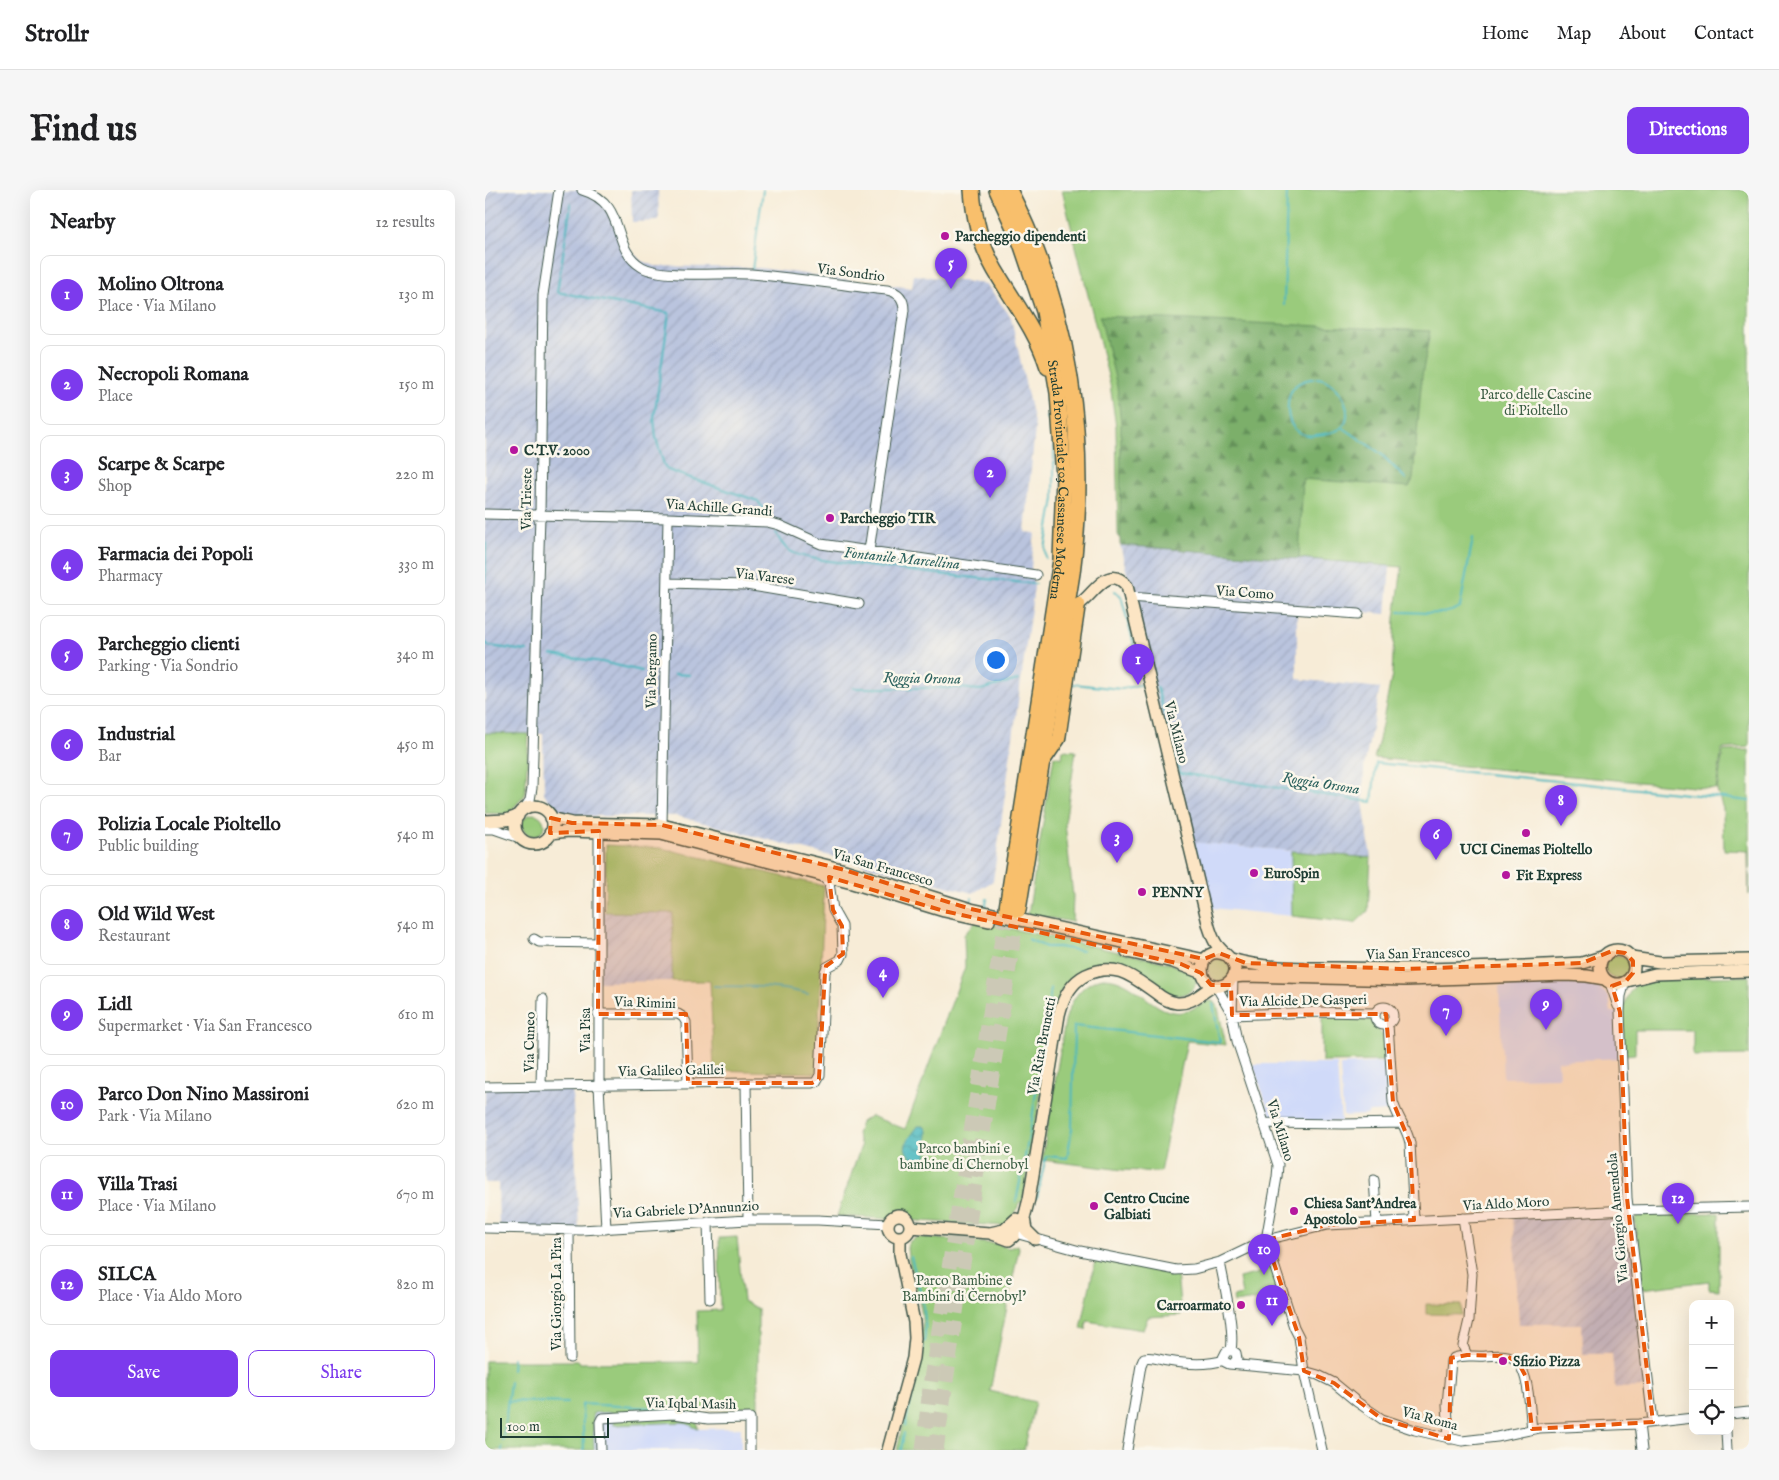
<!DOCTYPE html>
<meta charset="utf-8">
<style>
body{margin:0;font-family:"IM FELL English",serif;background:#f6f6f6;color:#202124}
.controls{position:absolute;right:15px;bottom:15px;display:grid;overflow:hidden;border-radius:10px;box-shadow:0 5px 20px #0002}
.controls button{width:45px;height:45px;display:grid;place-items:center;padding:0;border:0;border-bottom:1px solid #e0e0e0;background:#fff;color:#202124;font:25px sans-serif}
.scale{position:absolute;left:15px;bottom:12px;width:109px;box-sizing:border-box;padding-left:5px;border:2px solid #1f3d34;border-top:0;font-size:14px;line-height:18px;white-space:nowrap;color:#1f3d34;-webkit-text-stroke:4px #fbf7ec;paint-order:stroke}
.you{position:absolute;left:510px;top:469px;width:18px;height:18px;margin:-12px;border:4px solid #fff;border-radius:50%;background:#1a73e8;box-shadow:0 0 0 8px #1a73e833}
.badge{display:grid;place-items:center;width:32px;height:32px;border-radius:50%;background:#7c3aed;color:#fff;font-size:16px;font-weight:700}
.pin{position:absolute;translate:-50% -41px;filter:drop-shadow(0 1px 2px #0008)}
.pin::after{content:'';position:absolute;top:26px;width:18px;height:15px;background:inherit;clip-path:polygon(0 0,100% 0,50% 100%)}
.list{margin:0;padding:0;list-style:none}
h2{display:flex;justify-content:space-between;align-items:center;height:65px;margin:0;padding:0 20px;font-size:21px}
h2 small{font-size:16px;font-weight:400;color:#757577}
.list li{display:grid;grid-template-columns:32px 1fr auto;gap:15px;align-items:center;box-sizing:border-box;height:80px;margin:0 10px 10px;padding:0 10px;border:1px solid #e0e0e0;border-radius:10px}
.list b{display:block;font-size:19px;white-space:nowrap}
.list p{margin:0;font-size:16px;white-space:nowrap;color:#757577}
.list em{font-size:16px;font-style:normal;color:#757577}
.actions{display:flex;gap:10px;padding:15px 20px}
.actions a{flex:1;padding:11px 0;border:1px solid #7c3aed;border-radius:10px;text-align:center;font-size:18px;color:#7c3aed}
.actions .main{background:#7c3aed;color:#fff}
.icon{flex:none;width:28px;height:28px;fill:none;stroke:currentColor;stroke-width:2;stroke-linecap:round;stroke-linejoin:round}
.map{position:relative;flex:none;width:1264px;height:1260px;overflow:hidden;border-radius:10px}
header{display:flex;align-items:center;gap:30px;box-sizing:border-box;height:70px;padding:0 25px;background:#fff;border-bottom:1px solid #e0e0e0}
header strong{font-size:24px}
nav{display:flex;gap:28px;margin-inline-start:auto;font-size:18px}
.intro{display:flex;align-items:center;justify-content:space-between;box-sizing:border-box;height:120px;padding:0 30px}
h1{margin:0;font-size:35px}
.button{padding:12px 22px;border-radius:10px;background:#7c3aed;color:#fff;font-size:18px;font-weight:700}
main{display:flex;gap:30px;padding:0 30px}
aside{flex:1;background:#fff;border-radius:10px;box-shadow:0 5px 20px #0002}
.map>svg:first-child{display:block}
.built{fill:#d0daf9}
.industrial{fill:url(#industrial-furrows)}
.green{fill:#9acb7b;stroke:#5c8458}
.forest{fill:url(#forest-firs);stroke:#4d7650}
.water{fill:url(#water-waves);stroke:#347a7a}
.lines{fill:none;stroke-linecap:round;stroke-linejoin:round}
.stream{stroke:#49b8bf;stroke-width:2}
.highway-tunnel{stroke:#ccc9b6;stroke-width:15;stroke-dasharray:15 8;stroke-linecap:butt}
.street-casing{stroke:#3f574c;stroke-width:11}
.secondary-casing{stroke:#3f574c;stroke-width:14}
.primary-casing{stroke:#3f574c;stroke-width:15}
.highway-casing{stroke:#3f574c;stroke-width:18}
.street{stroke:#fff;stroke-width:9}
.secondary{stroke:#fce5c4;stroke-width:11}
.primary{stroke:#f8bf6c;stroke-width:12}
.highway{stroke:#f8bf6c;stroke-width:15}
.marked{fill:#e8590c;fill-opacity:0.2;stroke:#e8590c;stroke-width:4;stroke-dasharray:10 6;stroke-linejoin:round}
.poi-dot{fill:#b5179e;stroke:#fbf7ec;stroke-width:2}
.labels{text-anchor:middle;stroke-width:5;stroke-linejoin:round;paint-order:stroke}
.poi-label{font-size:14px;font-weight:bold;fill:#1f3d34;stroke:#fbf7ec;text-anchor:start}
.street-label{font-size:14px;fill:#1f3d34;stroke:#fbf7ec}
.park-label{font-size:14px;fill:#3e6046;stroke:#fbf7ec}
.water-label{font-size:15px;font-style:italic;fill:#2c625e;stroke:#fbf7ec}
</style>
<header>
<strong>Strollr</strong>
<nav><a>Home</a><a>Map</a><a>About</a><a>Contact</a></nav>
</header>
<div class="intro"><h1>Find us</h1><a class="button">Directions</a></div>
<main>
<aside>
<h2>Nearby<small>12 results</small></h2>
<ul class="list">
<li><span class="badge">1</span><div><b>Molino Oltrona</b><p>Place · Via Milano</p></div><em>130 m</em></li>
<li><span class="badge">2</span><div><b>Necropoli Romana</b><p>Place</p></div><em>150 m</em></li>
<li><span class="badge">3</span><div><b>Scarpe &amp; Scarpe</b><p>Shop</p></div><em>220 m</em></li>
<li><span class="badge">4</span><div><b>Farmacia dei Popoli</b><p>Pharmacy</p></div><em>330 m</em></li>
<li><span class="badge">5</span><div><b>Parcheggio clienti</b><p>Parking · Via Sondrio</p></div><em>340 m</em></li>
<li><span class="badge">6</span><div><b>Industrial</b><p>Bar</p></div><em>450 m</em></li>
<li><span class="badge">7</span><div><b>Polizia Locale Pioltello</b><p>Public building</p></div><em>540 m</em></li>
<li><span class="badge">8</span><div><b>Old Wild West</b><p>Restaurant</p></div><em>540 m</em></li>
<li><span class="badge">9</span><div><b>Lidl</b><p>Supermarket · Via San Francesco</p></div><em>610 m</em></li>
<li><span class="badge">10</span><div><b>Parco Don Nino Massironi</b><p>Park · Via Milano</p></div><em>620 m</em></li>
<li><span class="badge">11</span><div><b>Villa Trasi</b><p>Place · Via Milano</p></div><em>670 m</em></li>
<li><span class="badge">12</span><div><b>SILCA</b><p>Place · Via Aldo Moro</p></div><em>820 m</em></li>
</ul>
<div class="actions"><a class="main">Save</a><a>Share</a></div>
</aside>
<div class="map">
<svg width="1264" height="1260" viewBox="0 0 1264 1260">
<defs>
<pattern id="industrial-furrows" width="10" height="10" patternUnits="userSpaceOnUse" patternTransform="scale(1.25)"><rect width="10" height="10" fill="#bac4de"/><path d="M-1 1l2-2M0 10L10 0M9 11l2-2" fill="none" stroke="#9fa9bf"/></pattern>
<pattern id="forest-firs" width="22" height="20" patternUnits="userSpaceOnUse" patternTransform="scale(1.25)"><rect width="22" height="20" fill="#7baf6b"/><path d="M5 1l3.5 6h-7zM16 11l3.5 6h-7z" fill="#649059"/></pattern>
<pattern id="water-waves" width="16" height="10" patternUnits="userSpaceOnUse" patternTransform="scale(1.25)"><rect width="16" height="10" fill="#49b8bf"/><path d="M0 5q4-4 8 0t8 0" fill="none" stroke="#3c979c"/></pattern>
</defs>
<rect width="100%" height="100%" fill="#fbf7ec"/>
<filter id="ink" filterUnits="userSpaceOnUse"><feTurbulence type="fractalNoise" baseFrequency=".02" numOctaves="2"/><feDisplacementMap in="SourceGraphic" scale="10" xChannelSelector="R" yChannelSelector="G"/><feConvolveMatrix kernelMatrix="1 2 1 2 8 2 1 2 1" color-interpolation-filters="sRGB"/></filter>
<filter id="wash" filterUnits="userSpaceOnUse"><feTurbulence type="fractalNoise" baseFrequency=".0096" numOctaves="4" result="noise"/><feDisplacementMap in="SourceGraphic" scale="20" xChannelSelector="R" yChannelSelector="G"/><feGaussianBlur stdDeviation="1.12" result="paint"/><feColorMatrix in="noise" values="0 0 0 0 0 0 0 0 0 0 0 0 0 0 0 0 0 1.4 0 .05"/><feComposite in="paint" operator="in"/></filter>
<g filter="url(#wash)">
<rect width="100%" height="100%" fill="#f7ecd7"/>
<path class="built" d="M707,652L806,661L807,726L727,718L723,715Z
M1104,793L1112,796L1124,806L1126,822H1135L1136,868L1073,871L1074,887L1018,888L1014,796Z
M903,872L905,921L884,922L882,925L858,926L855,875Z
M768,874H852L856,932L787,931Z
M127,1222L129,1235L199,1232L213,1239L256,1238V1260H109L107,1223Z"/>
<path class="industrial" d="M0,0H108L122,9L136,31L143,57L155,70L170,76L275,78L427,98L429,85L501,94L526,127L550,238L540,342L550,343L546,377L549,397L508,691L488,703L192,626H74L59,603L58,544L0,543Z
M146,0H173L174,31L147,32Z
M818,289L907,353L901,424L812,416V489L895,498L879,577L878,611L886,668L707,652L635,355L814,369Z
M114,722L188,723L187,791L113,792Z
M87,895L94,1040L14,1039L13,993H0V897Z
M1143,1020L1164,1197L1130,1198L1127,1164H1098L1097,1134H1034L1028,1026Z"/>
<path class="green" d="M577,0H1264V557L1237,559L1231,599L889,568L894,550L907,484L910,428L917,377L638,353L633,345L631,237L625,194Z
M0,543L44,544L40,605L23,624L0,623Z
M578,560L591,561L580,633L588,706L587,732L543,724L569,566L577,568Z
M1264,560V705L1263,661L1239,660L1238,619L1232,600L1238,561Z
M37 635a11 11 0 1 1 22 0a11 11 0 1 1-22 0Z
M121,655L176,658L339,696L332,883L229,880L225,791H187L188,723L120,722Z
M806,661L886,668L883,721L870,733L807,726Z
M491,731L684,773L711,785C715,801 695,809 683,804C670,799 661,786 648,780C626,768 593,775 579,796C573,805 571,817 568,828L538,1013L535,1012L529,1025L520,1036L352,1026L376,956L372,944L376,932L386,926L420,939L480,777L479,745Z
M1120 777a12 12 0 1 1 24 0a12 12 0 1 1-24 0Z
M723 780a11 11 0 1 1 22 0a11 11 0 1 1-22 0Z
M1264,786V865L1208,866V840H1150V864L1139,865C1139,837 1130,800 1163,789Z
M618,788C653,788 667,827 699,822C708,820 715,814 724,811H728L733,818L741,855L702,851L675,982L638,980L557,970L580,831C586,810 596,793 618,788Z
M837,827L886,830C900,848 901,847 898,871L837,872Z
M1234,1023V1100L1224,1099V1091L1157,1099L1150,1030L1152,1024Z
M252,1047L258,1111L273,1119V1217L210,1220L213,1239L199,1232L129,1235L127,1222L108,1223L109,1260H0V1171H93L95,1173L213,1172L212,1121L235,1120L234,1048Z
M433,1047L512,1054L524,1058L533,1055L534,1058L505,1201L550,1212L539,1260H412C420,1219 433,1180 437,1138C439,1111 424,1085 422,1058L425,1051Z
M784,1058L799,1106L749,1113L748,1107L757,1105L754,1088L775,1083L770,1062Z
M611,1066L692,1083L696,1125L663,1127L658,1140L602,1131L601,1140L596,1139Z
M941,1114L976,1115V1125L941,1124Z"/>
<path class="forest" d="M615,126L945,141L937,186L928,289L924,297L818,289L814,369L635,355L636,233L632,196Z"/>
<path class="water" d="M433,936H439L442,941L441,972C436,974 434,974 430,971C412,957 423,951 433,936Z"/>
<g class="lines">
<path class="stream" d="M86,14L72,102L184,123L169,228L171,248L179,275L183,280L191,283L273,311L280,322
M267,80L278,0
M799,115L802,0
M833,188C854,190 872,224 856,238C852,242 843,243 838,244C830,245 822,247 815,243C800,235 799,207 811,195C817,190 825,189 833,188Z
M561,227L569,234
M857,237L895,263L921,289
M291,343C295,350 298,357 305,361C321,370 350,371 368,374C429,382 490,388 551,394
M561,368L560,359L569,309V256
M0,392L1,353
M630,401L636,406L651,462
M914,422C933,421 958,428 975,417L988,348
M0,452L4,456L42,461
M67,465L117,472L157,481
M190,484L205,485
M589,494L636,499L660,494
M672,497L695,583L887,612L891,573L1222,606L1264,611
M369,498H475L495,500L533,490
M486,713L487,708
M500,719L502,709
M543,749L561,757H574L597,761
M229,796C261,797 293,795 323,804
M552,1007L561,966L582,968L587,939L589,836L735,852L728,814
M531,1012L546,936L566,798
M426,1067C433,1094 444,1124 439,1152
M27,1180L28,1168
M23,1211L82,1213
M420,1236L438,1157
M18,1250L25,1192
M17,1260V1257
M99,1260L97,1214L189,1219
M416,1260L419,1243"/>
</g>
</g>
<g filter="url(#ink)">
<g class="lines">
<path class="highway-tunnel" d="M438,1260L446,1189L522,718
M451,1260L486,1019L533,720"/>
<defs>
<path id="street" d="M97,0C144,14 124,58 157,77C178,89 239,82 266,84C311,88 357,95 402,100C413,102 419,108 419,120L384,361
M0,324L183,328L282,332L294,335L336,354L551,385
M182,393L261,395L374,414
M644,407L873,424
M40,618L45,610L47,598L55,325L58,105L74,0
M177,635L183,328
M0,639H9L35,648
M114,641V895L121,1039
M49,749L54,752L113,753
M748,787L747,825L752,851L793,975L792,987L781,1050L809,1137L814,1147L819,1181L837,1260
M1140,792L1136,806L1135,822L1142,1008L1168,1232
M1125,793L1133,816
M731,796L746,822
M890 826a9 9 0 1 1 18 0a9 9 0 1 1-18 0Z
M113,824H193L198,827L201,832L203,893
M747,825L831,822L890,823
M903,834L908,912C912,927 922,938 925,953L929,1030
M261,893L263,1030
M56,896L58,809
M0,897L261,893H327L331,892L335,885L340,782L342,777L355,770L358,764L357,736L348,720L344,693L336,685
M778,933L859,934L917,933
M889,990L892,1032
M978,1028L987,1084L984,1130L978,1156L982,1165
M223,1032L225,1109
M0,1038L96,1040L263,1030H333L403,1034
M84,1040L85,1168
M530,1043L595,1061L691,1080L709,1079L735,1072L781,1050L842,1035L1143,1020L1264,1017
M735,1072C739,1094 750,1140 746,1160
M748,1174L752,1169L751,1163L746,1160L741,1162L738,1168L740,1172L744,1174L819,1181L833,1185L849,1193L872,1212L897,1229L930,1240L977,1251L1012,1247L1054,1238L1154,1234L1208,1228
M1245,1224L1264,1222
M1154,1234L1157,1260
M1241,1241L1242,1260
M964,1249L962,1215L966,1171L969,1168C980,1164 989,1167 1000,1166C1007,1166 1015,1164 1023,1166C1046,1172 1044,1220 1047,1239
M116,1260L115,1232L117,1228L189,1224L223,1229L265,1228V1260
M642,1260L656,1175L659,1168C668,1166 675,1170 683,1171C701,1174 721,1176 739,1170"/>
<path id="secondary" d="M594,414C608,406 623,372 642,396L724,737C726,743 728,750 732,755C739,765 756,772 748,787C745,792 740,795 735,796C708,799 713,752 741,765
M30 635a19 19 0 1 1 38 0a19 19 0 1 1-38 0Z
M66,628L87,633L177,635L356,679L486,719L720,770
M0,631L21,630L33,626
M65,643L84,641L176,644L367,693L459,721L504,731
M1115 777a17 17 0 1 1 34 0a17 17 0 1 1-34 0Z
M642,762L688,772L717,783
M1146,768L1175,772L1264,770
M746,769C778,779 819,778 853,778C934,780 1016,778 1097,773L1120,766
M748,787L760,786L920,790L1081,785L1102,786L1120,789
M1142,791L1170,784L1264,781
M403 1036a11 11 0 1 1 22 0a11 11 0 1 1-22 0Z
M539,1028L541,1040L550,1049
M425,1037L505,1043L519,1040L531,1029
M529,1041L539,1028L544,1009L574,825C578,808 585,793 601,785C631,771 648,787 671,803C677,808 684,812 692,813C708,814 716,802 729,796
M505,1043L524,1050L529,1046V1041
M403,1260L428,1168L430,1148L429,1132L415,1064V1047"/>
<path id="primary" d="M557,574L574,549L594,414"/>
<g id="highway">
<path d="M487,0C489,28 496,56 510,80C529,112 552,142 563,177"/>
<path id="s1" d="M512,0L536,53L559,121L573,203L579,287L576,370L522,718"/>
<path d="M524,0C585,118 604,251 587,383L533,720"/>
</g>
</defs>
<use href="#street" class="street-casing"/>
<use href="#secondary" class="secondary-casing"/>
<use href="#primary" class="primary-casing"/>
<use href="#highway" class="highway-casing"/>
<use href="#street" class="street"/>
<use href="#secondary" class="secondary"/>
<use href="#primary" class="primary"/>
<use href="#highway" class="highway"/>
</g>
</g>
<path class="marked" d="M66,628L87,633L177,635L356,679L486,719L719,769L734,763L761,773L917,779L1097,773L1127,761L1140,763L1148,771V783L1141,791L1127,796L1135,822L1142,1008L1168,1232L1047,1239L1041,1187L1033,1172L1021,1166L982,1165L966,1168L964,1249L897,1229L849,1193L819,1181L814,1147L781,1050L842,1035L929,1030L925,953L908,912L901,824L747,825L746,795H726L716,783L696,774L459,721L344,687L348,720L357,736L358,764L341,776L340,782L334,889L327,893H203L201,824H113L114,641L65,643Z"/>
<g class="poi-dot">
<circle cx="460" cy="46" r="5"/>
<circle cx="29" cy="260" r="5"/>
<circle cx="345" cy="328" r="5"/>
<circle cx="1041" cy="643" r="5"/>
<circle cx="769" cy="683" r="5"/>
<circle cx="1021" cy="685" r="5"/>
<circle cx="657" cy="702" r="5"/>
<circle cx="609" cy="1016" r="5"/>
<circle cx="809" cy="1021" r="5"/>
<circle cx="756" cy="1115" r="5"/>
<circle cx="1018" cy="1171" r="5"/>
</g>
<g class="labels">
<g class="poi-label">
<text x="470" y="51">Parcheggio dipendenti</text>
<text x="39" y="265">C.T.V. 2000</text>
<text x="355" y="333">Parcheggio TIR</text>
<text x="1041" y="664" text-anchor="middle">UCI Cinemas Pioltello</text>
<text x="779" y="688">EuroSpin</text>
<text x="1031" y="690">Fit Express</text>
<text x="667" y="707">PENNY</text>
<text x="619" y="1013">Centro Cucine<tspan x="619" dy="16">Galbiati</tspan></text>
<text x="819" y="1018">Chiesa Sant'Andrea<tspan x="819" dy="16">Apostolo</tspan></text>
<text x="746" y="1120" text-anchor="end">Carroarmato</text>
<text x="1028" y="1176">Sfizio Pizza</text>
</g>
<g class="street-label">
<text transform="translate(366 82) rotate(7)" y="5">Via Sondrio</text>
<text dy="5" stroke="none"><textPath href="#s1" startOffset="300">Strada Provinciale 103 Cassanese Moderna</textPath></text>
<text transform="translate(41 309) rotate(-89)" y="5">Via Trieste</text>
<text transform="translate(234 317) rotate(4)" y="5">Via Achille Grandi</text>
<text transform="translate(280 386) rotate(7)" y="5">Via Varese</text>
<text transform="translate(760 402) rotate(4)" y="5">Via Como</text>
<text transform="translate(166 481) rotate(-89)" y="5">Via Bergamo</text>
<text transform="translate(692 542) rotate(76)" y="5">Via Milano</text>
<text transform="translate(398 677) rotate(16)" y="5">Via San Francesco</text>
<text transform="translate(933 763) rotate(-1)" y="5">Via San Francesco</text>
<text transform="translate(818 810) rotate(-1)" y="5">Via Alcide De Gasperi</text>
<text transform="translate(160 812) rotate(2)" y="5">Via Rimini</text>
<text transform="translate(100 840) rotate(-90)" y="5">Via Pisa</text>
<text transform="translate(44 852) rotate(-89)" y="5">Via Cuneo</text>
<text transform="translate(556 856) rotate(-79)" y="5">Via Rita Brunetti</text>
<text transform="translate(186 880) rotate(-1)" y="5">Via Galileo Galilei</text>
<text transform="translate(796 940) rotate(73)" y="5">Via Milano</text>
<text transform="translate(1021 1013) rotate(-3)" y="5">Via Aldo Moro</text>
<text transform="translate(201 1019) rotate(-3)" y="5">Via Gabriele D'Annunzio</text>
<text transform="translate(1132 1028) rotate(-95)" y="5">Via Giorgio Amendola</text>
<text transform="translate(71 1104) rotate(-90)" y="5">Via Giorgio La Pira</text>
<text transform="translate(206 1213) rotate(1)" y="5">Via Iqbal Masih</text>
<text transform="translate(945 1228) rotate(15)" y="5">Via Roma</text>
</g>
<g class="park-label">
<text x="1051" y="209">Parco delle Cascine<tspan x="1051" dy="16">di Pioltello</tspan></text>
<text x="479" y="963">Parco bambini e<tspan x="479" dy="16">bambine di Chernobyl</tspan></text>
<text x="479" y="1095">Parco Bambine e<tspan x="479" dy="16">Bambini di Černobyl’</tspan></text>
</g>
<g class="water-label">
<text transform="translate(417 368) rotate(6)" y="5">Fontanile Marcellina</text>
<text transform="translate(437 488) rotate(1)" y="5">Roggia Orsona</text>
<text transform="translate(836 593) rotate(9)" y="5">Roggia Orsona</text>
</g>
</g>
</svg>
<div class="controls">
<button>+</button>
<button>−</button>
<button><svg class="icon" aria-label="locate" viewBox="0 0 24 24"><circle cx="12" cy="12" r="6"/><path d="M12 2v4M12 18v4M2 12h4M18 12h4"/></svg></button>
</div>
<div class="scale">100 m</div>
<div class="you"></div>
<div class="pin badge" style="left:653px;top:495px">1</div>
<div class="pin badge" style="left:505px;top:308px">2</div>
<div class="pin badge" style="left:632px;top:673px">3</div>
<div class="pin badge" style="left:398px;top:808px">4</div>
<div class="pin badge" style="left:466px;top:99px">5</div>
<div class="pin badge" style="left:951px;top:670px">6</div>
<div class="pin badge" style="left:961px;top:846px">7</div>
<div class="pin badge" style="left:1076px;top:636px">8</div>
<div class="pin badge" style="left:1061px;top:840px">9</div>
<div class="pin badge" style="left:779px;top:1085px">10</div>
<div class="pin badge" style="left:787px;top:1136px">11</div>
<div class="pin badge" style="left:1193px;top:1034px">12</div>
</div>
</main>
